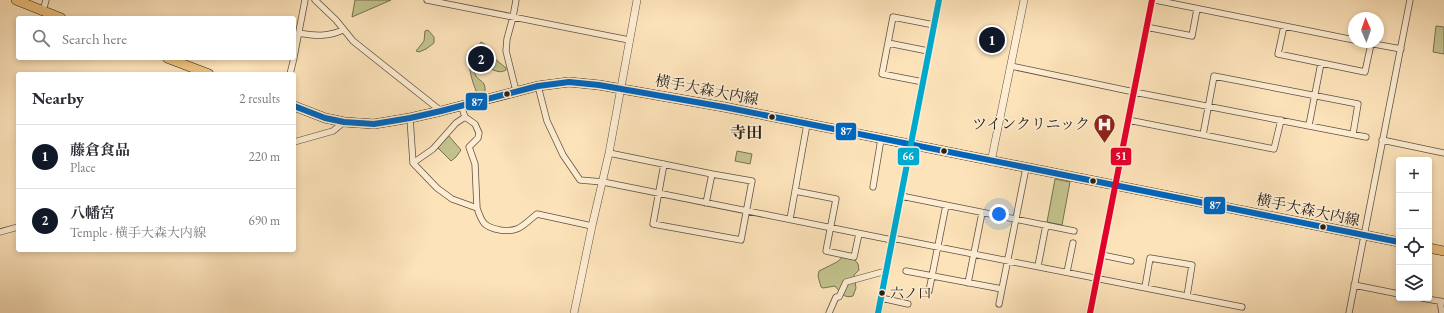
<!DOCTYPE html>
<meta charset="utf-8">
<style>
body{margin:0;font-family:"EB Garamond","Noto Serif JP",serif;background:#f2f2f3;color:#2b2b33}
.controls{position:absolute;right:12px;bottom:12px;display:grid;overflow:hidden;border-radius:4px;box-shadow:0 2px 6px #0003}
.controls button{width:36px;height:36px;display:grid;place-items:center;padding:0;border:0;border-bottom:1px solid #e1e1e2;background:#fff;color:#2b2b33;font:20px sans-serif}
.compass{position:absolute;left:1348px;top:12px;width:36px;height:36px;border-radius:50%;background:#fff;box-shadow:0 2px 6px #0003;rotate:358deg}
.you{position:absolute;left:999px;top:214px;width:14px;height:14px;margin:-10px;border:3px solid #fff;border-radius:50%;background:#1a73e8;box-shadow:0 0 0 6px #1a73e833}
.badge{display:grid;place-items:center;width:26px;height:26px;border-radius:50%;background:#111827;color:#fff;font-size:13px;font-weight:700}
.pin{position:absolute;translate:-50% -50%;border:2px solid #fff;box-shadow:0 1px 4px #0006}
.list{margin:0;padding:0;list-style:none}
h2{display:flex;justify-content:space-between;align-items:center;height:52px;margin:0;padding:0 16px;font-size:17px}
h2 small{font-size:13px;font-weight:400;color:#7c7c81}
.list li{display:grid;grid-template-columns:26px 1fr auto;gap:12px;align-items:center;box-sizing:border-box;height:64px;padding:0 16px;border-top:1px solid #e1e1e2}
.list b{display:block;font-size:15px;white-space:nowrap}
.list p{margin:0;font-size:13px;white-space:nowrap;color:#7c7c81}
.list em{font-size:13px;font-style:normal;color:#7c7c81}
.icon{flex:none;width:22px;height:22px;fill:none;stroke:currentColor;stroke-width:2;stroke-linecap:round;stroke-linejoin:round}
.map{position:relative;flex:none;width:1444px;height:313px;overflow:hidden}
.search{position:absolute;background:#fff;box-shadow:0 2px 6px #0003;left:16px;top:16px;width:280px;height:44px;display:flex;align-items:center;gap:10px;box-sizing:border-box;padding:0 14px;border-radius:4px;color:#7c7c81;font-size:15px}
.panel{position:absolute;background:#fff;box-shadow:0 2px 6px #0003;left:16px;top:72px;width:280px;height:180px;border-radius:4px}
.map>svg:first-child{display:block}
.green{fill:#c3c38d;stroke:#767252}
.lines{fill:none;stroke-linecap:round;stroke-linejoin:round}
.minor-casing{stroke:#5e5140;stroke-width:7}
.tertiary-casing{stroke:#5e5140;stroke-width:8}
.primary-casing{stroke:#292017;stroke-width:10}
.minor{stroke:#feedd2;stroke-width:5.5}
.tertiary{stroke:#feedd2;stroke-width:7}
.primary{stroke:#eec27d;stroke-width:9}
.bus-1-casing{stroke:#feedd2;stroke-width:9}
.bus-2-casing{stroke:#feedd2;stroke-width:9}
.bus-3-casing{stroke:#feedd2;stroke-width:9}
.bus-1{stroke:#0065bd;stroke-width:6}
.bus-2{stroke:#00a9ce;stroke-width:6}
.bus-3{stroke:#e4002b;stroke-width:6}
.bus-dot{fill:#292017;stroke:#feedd2;stroke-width:1.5}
.labels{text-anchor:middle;stroke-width:3;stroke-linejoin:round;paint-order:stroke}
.bus-label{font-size:14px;fill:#292017;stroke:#feedd2;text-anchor:start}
.street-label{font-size:15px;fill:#292017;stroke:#feedd2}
.poi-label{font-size:15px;fill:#292017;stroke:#feedd2;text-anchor:end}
.neighbourhood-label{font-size:16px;font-weight:bold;fill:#292017;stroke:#feedd2}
.line-badge{stroke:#feedd2;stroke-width:1.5}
.badge-label{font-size:11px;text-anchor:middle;font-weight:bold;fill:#fff}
</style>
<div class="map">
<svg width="1444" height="313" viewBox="0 0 1444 313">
<rect width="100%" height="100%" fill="#fde3ba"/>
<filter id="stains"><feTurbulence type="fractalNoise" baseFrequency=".005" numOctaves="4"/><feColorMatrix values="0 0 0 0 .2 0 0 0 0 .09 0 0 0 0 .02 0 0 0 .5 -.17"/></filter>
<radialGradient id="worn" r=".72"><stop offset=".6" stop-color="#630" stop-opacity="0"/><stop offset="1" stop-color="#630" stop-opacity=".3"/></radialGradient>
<path class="green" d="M355,0H391L352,17Z
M1436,26L1444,27V54L1433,52Z
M428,30L434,37V43L426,49L419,52L416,51L424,41L425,31Z
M481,42L486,45L495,59L506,68V70C499,74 495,70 488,68L480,54L479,45Z
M474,46C475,54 472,68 475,74C479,83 486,79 485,92L481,94L477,93C471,79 466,62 472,47Z
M448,135L461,150L456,157L451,161L437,147Z
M737,151L752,154L750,164L735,161Z
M1055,179L1070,182L1062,225L1047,222Z
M844,256L855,260L858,264L859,270L854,275L856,288L853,296C844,299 840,292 835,286L823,288L821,287L818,276L819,271L837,262Z"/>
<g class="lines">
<defs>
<path id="minor" d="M315,0L336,20L353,41L441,111
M427,0L629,40
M1155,0L1354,40
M43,11L46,0
M1284,26L1278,54L1365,72L1371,44
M1146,27L1192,36L1197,9
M299,33C315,36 327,37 343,30
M1363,42L1401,49
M888,43L928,51
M294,57L305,0
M1011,66L1134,92L1366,137
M290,74L294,58
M923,82L882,74L893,17L934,25
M538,86L547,121L563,155L580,180L603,182L892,240
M516,91L506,51L507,39L513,17L516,0
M461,105L465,117L475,124L479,133L478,138L469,147L475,164L477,208
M410,118L413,163L437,188L452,199L477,208C482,223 484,227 500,230C519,233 523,225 537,214L592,226
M1128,120L1274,149L1281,120
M1309,125L1321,63
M1203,135L1214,76L1358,104L1353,134
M1382,140L1444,153
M294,142L333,131L344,122
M609,153L712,174
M413,163L433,149L456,123L465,117
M664,164L653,224L741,240L752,181L712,174L706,203
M873,187L881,139
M795,191L836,199L826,251L854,257L859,234
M901,196L1074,231
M790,219L807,124
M0,232L18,227
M892,238L1242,307
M1102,255L1131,261
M1038,266L1046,225
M906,271L1002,289
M1067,272L1073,243
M968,283L982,213
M1354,285L1399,294
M1145,287L1150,258L1192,265L1187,296
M929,291L946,205
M881,298L908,304
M1422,298L1444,302
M1440,301L1442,313
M999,304L1026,168
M829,313L836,297H839L846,282L886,271
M878,313L939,0
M1090,313L1152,0
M1349,313L1410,0"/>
<path id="tertiary" d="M991,162L1024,0
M574,313L592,226L609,153L637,0"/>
<path id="primary" d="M16,0L61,18
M167,58L209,74
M294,106L325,118L344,122L374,124L410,118L441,111L538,86L569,82L599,85L724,107L1399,242
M1429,248L1444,251"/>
</defs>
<use href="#minor" class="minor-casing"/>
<use href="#tertiary" class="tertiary-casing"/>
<use href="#primary" class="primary-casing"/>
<use href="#minor" class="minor"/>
<use href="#tertiary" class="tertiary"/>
<use href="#primary" class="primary"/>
<defs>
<path id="bus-1" d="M294,106L325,118L344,122L374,124L410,118L441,111L538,86L569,82L599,85L724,107L1399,242"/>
<path id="bus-2" d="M878,313L939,0"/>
<path id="bus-3" d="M1090,313L1152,0"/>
</defs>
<use href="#bus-1" class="bus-1-casing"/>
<use href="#bus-2" class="bus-2-casing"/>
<use href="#bus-3" class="bus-3-casing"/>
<use href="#bus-1" class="bus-1"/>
<use href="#bus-2" class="bus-2"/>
<use href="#bus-3" class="bus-3"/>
</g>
<defs>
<symbol id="hospital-pin" viewBox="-11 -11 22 30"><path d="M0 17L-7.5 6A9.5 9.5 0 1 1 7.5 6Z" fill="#8f2418" stroke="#feedd2"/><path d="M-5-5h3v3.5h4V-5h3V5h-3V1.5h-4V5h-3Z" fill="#fff"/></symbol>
</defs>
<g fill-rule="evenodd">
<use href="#hospital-pin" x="1092" y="112" width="25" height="34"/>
</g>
<g class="bus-dot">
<circle cx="507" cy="94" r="3.5"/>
<circle cx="772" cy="117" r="3.5"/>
<circle cx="944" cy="151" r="3.5"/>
<circle cx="1093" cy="181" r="3.5"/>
<circle cx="1323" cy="227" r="3.5"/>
<circle cx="882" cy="293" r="3.5"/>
</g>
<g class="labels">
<g class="bus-label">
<text x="890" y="298">六ノ口</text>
</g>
<g class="street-label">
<text transform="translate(707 90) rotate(11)" y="5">横手大森大内線</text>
<text transform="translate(1308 210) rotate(12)" y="5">横手大森大内線</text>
</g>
<g class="poi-label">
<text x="1090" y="129">ツインクリニック</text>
</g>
<g class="neighbourhood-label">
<text x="746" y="138">寺田</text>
</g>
</g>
<g class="line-badge">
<rect x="465" y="92" width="23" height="19" rx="4" fill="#0065bd"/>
<rect x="835" y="122" width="22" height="19" rx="4" fill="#0065bd"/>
<rect x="897" y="147" width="23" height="19" rx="4" fill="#00a9ce"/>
<rect x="1110" y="147" width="22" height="19" rx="4" fill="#e4002b"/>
<rect x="1203" y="196" width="23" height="19" rx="4" fill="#0065bd"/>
</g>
<g class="badge-label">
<text x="477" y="106">87</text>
<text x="846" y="135">87</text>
<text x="908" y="160">66</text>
<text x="1121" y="160">51</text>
<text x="1215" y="209">87</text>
</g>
<rect width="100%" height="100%" filter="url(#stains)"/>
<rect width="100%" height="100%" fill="url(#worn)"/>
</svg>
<div class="controls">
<button>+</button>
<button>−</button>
<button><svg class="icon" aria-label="locate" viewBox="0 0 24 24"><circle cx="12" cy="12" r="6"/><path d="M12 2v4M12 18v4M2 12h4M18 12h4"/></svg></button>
<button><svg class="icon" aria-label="layers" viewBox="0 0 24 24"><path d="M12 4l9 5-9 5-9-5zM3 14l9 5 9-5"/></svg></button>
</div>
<svg class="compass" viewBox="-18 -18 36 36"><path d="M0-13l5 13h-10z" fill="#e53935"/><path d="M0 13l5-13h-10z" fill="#7c7c81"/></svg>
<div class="you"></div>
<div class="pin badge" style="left:992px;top:40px">1</div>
<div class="pin badge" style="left:481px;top:59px">2</div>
<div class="search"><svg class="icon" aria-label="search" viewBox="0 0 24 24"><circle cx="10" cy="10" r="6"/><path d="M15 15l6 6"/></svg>Search here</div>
<section class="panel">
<h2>Nearby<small>2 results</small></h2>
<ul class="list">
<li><span class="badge">1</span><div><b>藤倉食品</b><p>Place</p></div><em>220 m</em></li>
<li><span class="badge">2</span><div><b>八幡宮</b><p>Temple · 横手大森大内線</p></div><em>690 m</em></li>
</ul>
</section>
</div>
